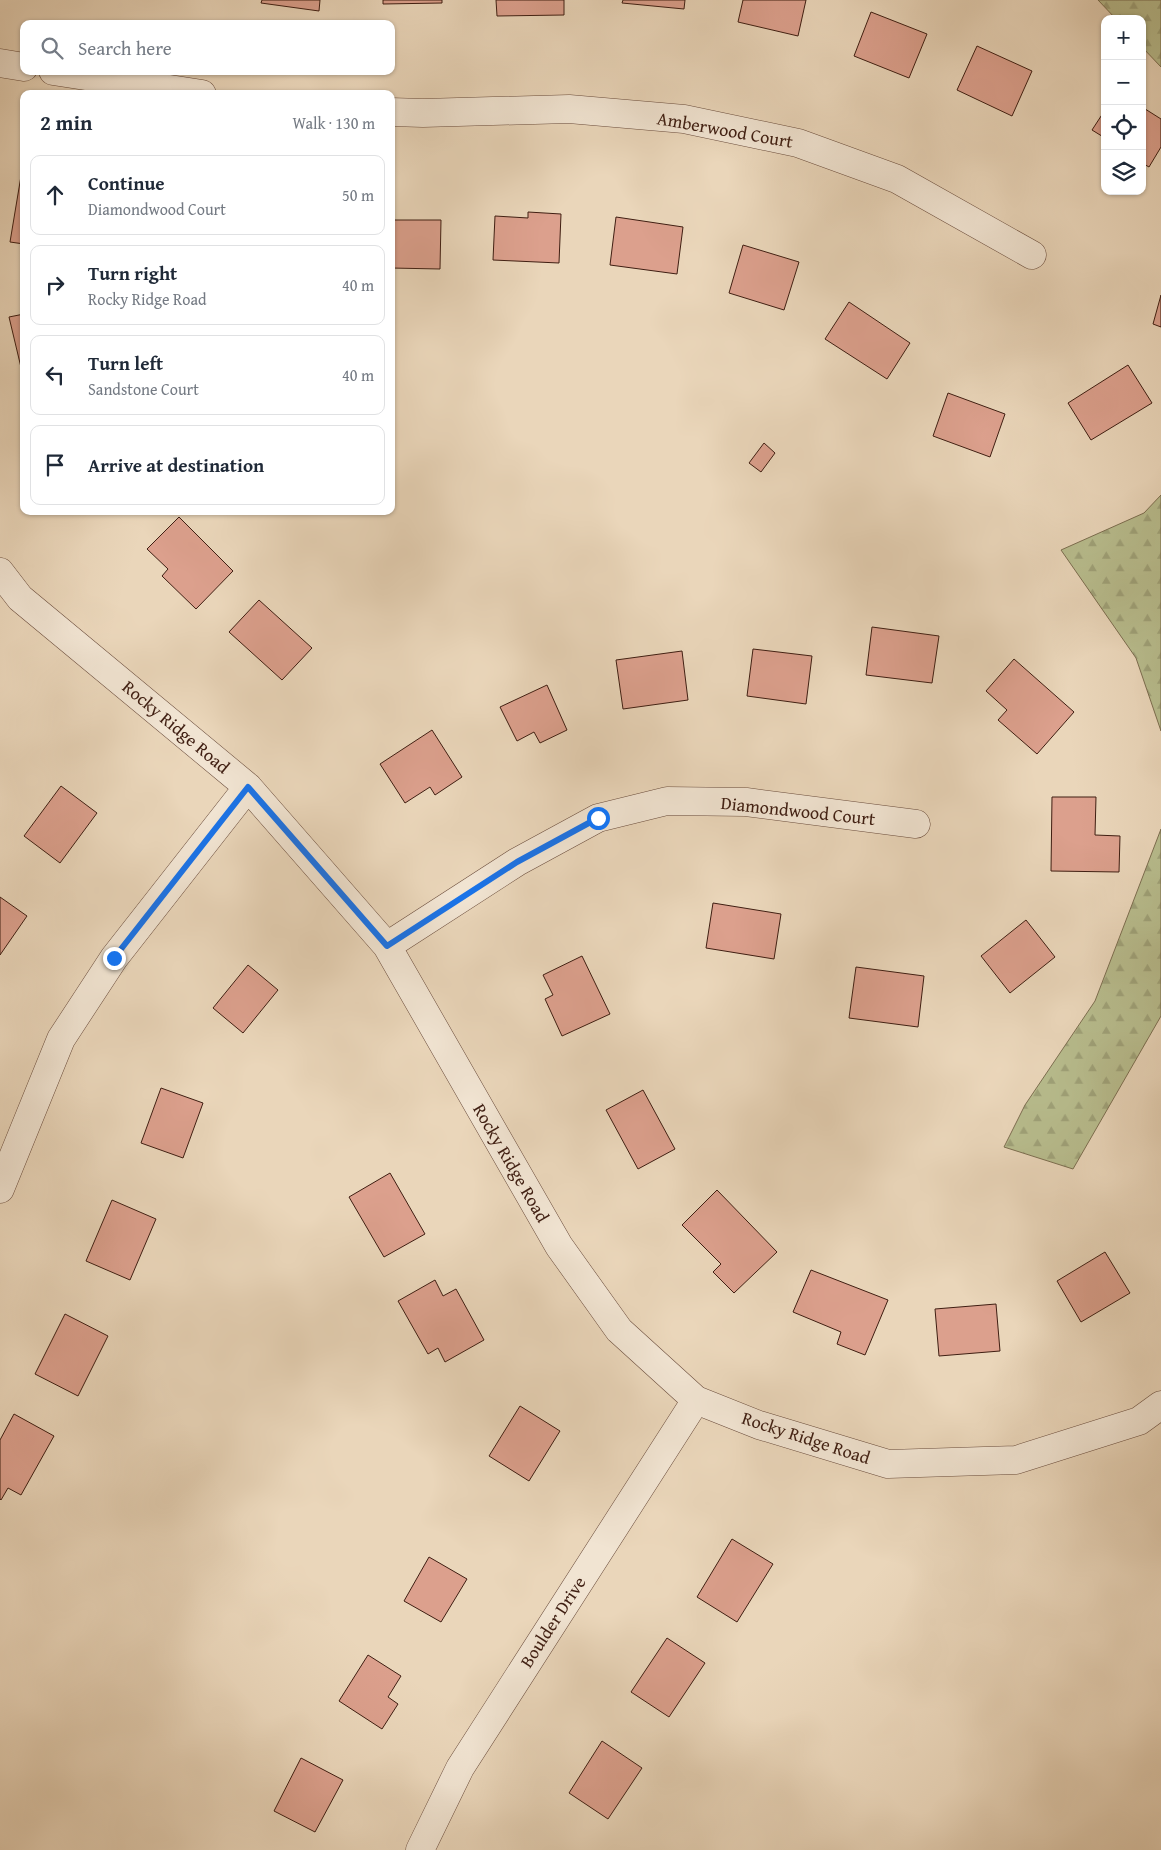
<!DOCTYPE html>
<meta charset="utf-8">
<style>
body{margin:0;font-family:"Gentium Book Plus",serif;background:#f2f2f3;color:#1f2937}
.controls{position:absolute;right:15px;top:15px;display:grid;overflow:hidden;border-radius:10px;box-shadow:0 1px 4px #0004}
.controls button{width:45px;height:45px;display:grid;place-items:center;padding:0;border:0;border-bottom:1px solid #e0e1e3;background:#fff;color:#1f2937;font:25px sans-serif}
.stop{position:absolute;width:15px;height:15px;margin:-11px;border:4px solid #1a73e8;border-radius:50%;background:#fff}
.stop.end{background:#1a73e8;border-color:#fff;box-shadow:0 1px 5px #0008}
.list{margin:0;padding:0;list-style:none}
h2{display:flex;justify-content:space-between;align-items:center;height:65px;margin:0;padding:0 20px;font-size:21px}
h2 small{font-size:16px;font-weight:400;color:#747a83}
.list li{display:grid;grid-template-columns:32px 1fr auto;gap:15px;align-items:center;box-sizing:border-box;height:80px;margin:0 10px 10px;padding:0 10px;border:1px solid #e0e1e3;border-radius:10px}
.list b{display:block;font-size:19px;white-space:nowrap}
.list p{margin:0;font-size:16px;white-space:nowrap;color:#747a83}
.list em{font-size:16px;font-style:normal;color:#747a83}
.icon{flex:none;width:28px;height:28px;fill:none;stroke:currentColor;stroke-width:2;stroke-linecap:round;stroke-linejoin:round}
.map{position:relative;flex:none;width:1161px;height:1850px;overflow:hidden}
.search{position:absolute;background:#fff;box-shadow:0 1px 4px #0004;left:20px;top:20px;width:375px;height:55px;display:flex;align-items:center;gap:12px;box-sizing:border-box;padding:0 18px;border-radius:10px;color:#747a83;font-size:19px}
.panel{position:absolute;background:#fff;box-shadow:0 1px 4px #0004;left:20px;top:90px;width:375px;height:425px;border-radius:10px}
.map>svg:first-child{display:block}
.forest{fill:url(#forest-firs);stroke:#7c6e50}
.building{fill:#dca08d;stroke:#3f1e12}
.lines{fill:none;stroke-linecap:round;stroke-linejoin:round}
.street-casing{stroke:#6a4c3c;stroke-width:29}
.street{stroke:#f1e4d2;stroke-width:28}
.route{stroke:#1a73e8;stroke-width:6}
.labels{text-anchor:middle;stroke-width:4;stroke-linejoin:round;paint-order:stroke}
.street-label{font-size:18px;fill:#3f1e12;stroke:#f1e4d2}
</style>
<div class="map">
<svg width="1161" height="1850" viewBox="0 0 1161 1850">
<defs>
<pattern id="forest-firs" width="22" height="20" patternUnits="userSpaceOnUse" patternTransform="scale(1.25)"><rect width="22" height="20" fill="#b8bd8e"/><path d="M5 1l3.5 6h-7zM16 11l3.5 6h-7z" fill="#9fa279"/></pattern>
</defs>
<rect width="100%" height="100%" fill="#ead6ba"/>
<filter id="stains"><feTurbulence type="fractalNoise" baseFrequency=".004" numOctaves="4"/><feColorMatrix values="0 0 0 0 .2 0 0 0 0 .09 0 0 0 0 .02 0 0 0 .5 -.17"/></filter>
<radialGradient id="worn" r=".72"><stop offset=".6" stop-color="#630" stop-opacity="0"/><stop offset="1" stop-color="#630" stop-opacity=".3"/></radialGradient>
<path class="forest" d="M1098,0H1161V67L1142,47V19H1116Z
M1161,495V731L1136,658L1061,550L1144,513Z
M1161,829V1016L1073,1169L1004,1147L1025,1105L1095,1001Z"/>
<path class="building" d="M262,0H320L319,11L261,3Z
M383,0H442V3L383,4Z
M496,0H564V15L497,16Z
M623,0H685L684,9L622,3Z
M743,0H806L798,36L738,22Z
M871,12L927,34L909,78L854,56Z
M977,46L1032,71L1012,116L957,90Z
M1142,107L1161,119V147L1149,167L1142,163Z
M1105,110V138L1092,130Z
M22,170L24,171V244L10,242Z
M528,212L561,214L559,263L493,260L495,216L528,218Z
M616,217L683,227L677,274L610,265Z
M391,220H441L440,269L391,268Z
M743,245L799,262L784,310L729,293Z
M1161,295V327L1153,324Z
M849,302L910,343L887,379L825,339Z
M24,314V380L9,317Z
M1128,365L1152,403L1091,440L1068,403Z
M948,393L1005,414L990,457L933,436Z
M764,443L775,453L761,472L749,463Z
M179,517L233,571L196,609L162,576L168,569L147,549Z
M259,600L312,648L282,680L229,632Z
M872,627L939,636L932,683L866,675Z
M753,649L812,656L806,704L747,696Z
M682,651L688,700L623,709L616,660Z
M1014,659L1074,712L1037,754L998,720L1007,710L986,691Z
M547,685L567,730L540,743L534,732L517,741L500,707Z
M432,730L462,777L435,795L430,787L405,803L380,764Z
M61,786L97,813L60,863L24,836Z
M1052,797H1096L1095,835L1120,836L1119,872L1051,871Z
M0,897L27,916L0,955Z
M713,903L781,914L774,959L706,948Z
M1026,920L1055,957L1010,993L981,956Z
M582,956L610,1014L562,1036L545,999L553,995L543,975Z
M248,965L278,990L243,1033L213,1008Z
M856,967L924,976L918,1027L849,1018Z
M161,1088L203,1103L183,1158L141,1143Z
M643,1090L675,1149L638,1169L606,1110Z
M390,1173L425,1234L384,1257L349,1197Z
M717,1190L777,1252L734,1293L713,1272L721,1264L682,1225Z
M112,1200L156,1219L130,1280L86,1261Z
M1105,1252L1130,1293L1081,1322L1057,1281Z
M811,1270L888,1300L865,1355L837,1344L841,1332L793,1312Z
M435,1280L443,1296L456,1289L484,1340L445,1362L438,1348L428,1354L398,1301Z
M996,1304L1000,1351L939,1356L935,1309Z
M65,1314L108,1336L78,1396L35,1374Z
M520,1406L560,1431L529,1481L489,1456Z
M14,1414L54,1436L21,1495L8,1488L1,1500L0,1499V1440Z
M732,1539L773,1564L737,1622L697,1597Z
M429,1557L467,1579L441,1622L404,1601Z
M667,1638L705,1663L669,1717L631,1692Z
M368,1655L401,1676L388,1697L398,1704L382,1729L339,1701Z
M602,1741L642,1768L608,1819L569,1793Z
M301,1758L343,1780L315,1832L274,1811Z"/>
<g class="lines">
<defs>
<path id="street" d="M0,63L24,67
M53,71L202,94
M391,112L423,113L569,109L684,119L798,143L897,179L1032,255
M0,572L20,598L248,787L387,946L559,1246L619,1330L696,1400L759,1425L888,1464L1016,1460L1139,1421L1161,1405
M387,946L517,862L598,818L667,801L746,802L916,824
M0,1189L61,1039L114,958L248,787
M420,1850L460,1768L696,1400"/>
</defs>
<use href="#street" class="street-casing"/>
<use href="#street" class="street"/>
</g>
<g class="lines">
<path class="route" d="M114,958L248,787L387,946L517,862L598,818"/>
</g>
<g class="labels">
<g class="street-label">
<text transform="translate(725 130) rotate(10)" y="6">Amberwood Court</text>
<text transform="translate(176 727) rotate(40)" y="6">Rocky Ridge Road</text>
<text transform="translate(798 811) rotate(6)" y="6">Diamondwood Court</text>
<text transform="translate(511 1163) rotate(60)" y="6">Rocky Ridge Road</text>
<text transform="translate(806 1438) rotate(18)" y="6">Rocky Ridge Road</text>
<text transform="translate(553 1622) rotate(-57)" y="6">Boulder Drive</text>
</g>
</g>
<rect width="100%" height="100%" filter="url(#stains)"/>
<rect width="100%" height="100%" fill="url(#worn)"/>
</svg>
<div class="controls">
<button>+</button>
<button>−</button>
<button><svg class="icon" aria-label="locate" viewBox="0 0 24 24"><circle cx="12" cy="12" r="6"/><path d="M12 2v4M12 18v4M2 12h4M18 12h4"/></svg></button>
<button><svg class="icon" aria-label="layers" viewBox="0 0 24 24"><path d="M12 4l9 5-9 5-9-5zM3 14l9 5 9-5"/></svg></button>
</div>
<div class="stop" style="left:598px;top:818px"></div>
<div class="stop end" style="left:114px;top:958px"></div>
<div class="search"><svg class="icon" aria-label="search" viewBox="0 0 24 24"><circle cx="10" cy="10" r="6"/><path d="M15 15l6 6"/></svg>Search here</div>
<section class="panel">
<h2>2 min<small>Walk · 130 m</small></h2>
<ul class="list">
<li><svg class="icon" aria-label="ahead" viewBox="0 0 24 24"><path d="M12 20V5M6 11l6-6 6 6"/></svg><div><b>Continue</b><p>Diamondwood Court</p></div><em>50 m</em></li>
<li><svg class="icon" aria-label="right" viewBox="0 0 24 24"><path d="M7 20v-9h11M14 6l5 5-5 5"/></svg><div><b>Turn right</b><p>Rocky Ridge Road</p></div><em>40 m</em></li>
<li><svg class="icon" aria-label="left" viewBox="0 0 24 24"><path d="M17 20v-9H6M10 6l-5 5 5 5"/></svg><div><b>Turn left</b><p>Sandstone Court</p></div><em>40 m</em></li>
<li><svg class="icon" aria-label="arrive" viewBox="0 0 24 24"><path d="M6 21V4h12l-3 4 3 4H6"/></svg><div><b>Arrive at destination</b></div></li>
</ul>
</section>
</div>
